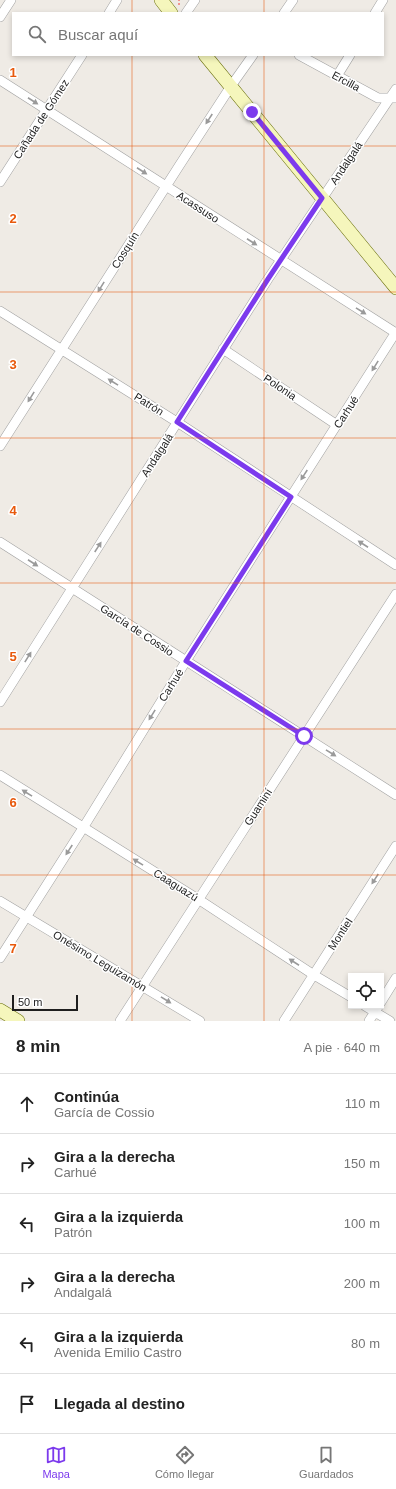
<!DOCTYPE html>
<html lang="es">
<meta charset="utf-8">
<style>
body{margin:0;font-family:Arial,sans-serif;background:#f2f2f2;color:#222}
.controls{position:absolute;right:12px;bottom:12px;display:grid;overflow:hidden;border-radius:0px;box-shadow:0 2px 6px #0003}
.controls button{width:36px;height:36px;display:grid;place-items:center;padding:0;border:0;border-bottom:1px solid #e0e0e0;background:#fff;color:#222;font:20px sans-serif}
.scale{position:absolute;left:12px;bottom:10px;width:66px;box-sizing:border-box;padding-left:4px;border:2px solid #1e1e1e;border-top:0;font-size:11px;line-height:14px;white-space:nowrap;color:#1e1e1e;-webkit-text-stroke:3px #fff;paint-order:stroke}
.stop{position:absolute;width:12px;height:12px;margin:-9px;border:3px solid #7c3aed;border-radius:50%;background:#fff}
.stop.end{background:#7c3aed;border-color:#fff;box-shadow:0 1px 4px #0008}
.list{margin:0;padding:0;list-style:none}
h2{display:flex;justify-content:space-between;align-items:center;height:52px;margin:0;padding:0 16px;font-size:17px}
h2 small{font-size:13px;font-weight:400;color:#767676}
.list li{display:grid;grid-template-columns:26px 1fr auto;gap:12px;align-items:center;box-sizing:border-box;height:60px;padding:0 16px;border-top:1px solid #e0e0e0}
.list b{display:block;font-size:15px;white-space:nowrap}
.list p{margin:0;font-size:13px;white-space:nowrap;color:#767676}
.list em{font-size:13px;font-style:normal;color:#767676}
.icon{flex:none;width:22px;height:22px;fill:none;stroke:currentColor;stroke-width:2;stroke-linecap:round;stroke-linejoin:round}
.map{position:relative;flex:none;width:396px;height:1021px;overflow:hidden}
.search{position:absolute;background:#fff;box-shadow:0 2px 6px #0003;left:12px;right:12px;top:12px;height:44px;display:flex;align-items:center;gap:10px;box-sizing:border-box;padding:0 14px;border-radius:0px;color:#767676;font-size:15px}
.sheet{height:412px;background:#fff}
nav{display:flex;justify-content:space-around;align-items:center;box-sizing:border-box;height:56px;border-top:1px solid #e0e0e0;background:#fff;font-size:11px;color:#767676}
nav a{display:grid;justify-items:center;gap:2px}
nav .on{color:#7c3aed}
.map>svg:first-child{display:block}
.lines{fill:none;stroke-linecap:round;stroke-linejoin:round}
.street-casing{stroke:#a2a2a2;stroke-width:10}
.secondary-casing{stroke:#696f0b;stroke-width:14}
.path{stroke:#f27a73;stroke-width:1.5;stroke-dasharray:2 2;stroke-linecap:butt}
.street{stroke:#fff;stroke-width:9}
.secondary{stroke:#f5f6bc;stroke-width:13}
.oneway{fill:#9a9a9a}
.route{stroke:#7c3aed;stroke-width:5}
.grid{fill:none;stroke:#e8590c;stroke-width:1;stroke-opacity:0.55}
.labels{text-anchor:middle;stroke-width:3;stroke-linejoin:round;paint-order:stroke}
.street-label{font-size:11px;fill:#1e1e1e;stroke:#fff}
.grid-label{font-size:13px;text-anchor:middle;font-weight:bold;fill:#e8590c;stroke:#fff;stroke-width:3;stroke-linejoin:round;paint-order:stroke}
</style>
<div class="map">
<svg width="396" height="1021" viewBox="0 0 396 1021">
<rect width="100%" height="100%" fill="#efebe5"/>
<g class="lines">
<defs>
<path id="street" d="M109,13L117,0
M186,13L195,0
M284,13L293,0
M375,13L383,0
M0,17L11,0
M299,55L378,98H395
M337,76L350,55
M0,80L396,333
M0,182L82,55
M0,311L177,422L396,565
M223,349L337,425
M0,446L179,166L231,86L253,55
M0,542L396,795
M0,702L268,279L396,89
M0,775L198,899L314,975L351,997
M0,901L200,1021
M0,958L83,828L186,661L396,332
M381,1002L396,978
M365,1006L390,1021
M120,1021L396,594
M284,1021L396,846
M369,1021L378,1007"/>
<path id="secondary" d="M161,0L171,13
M205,55L396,288
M0,1010L18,1021"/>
</defs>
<use href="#street" class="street-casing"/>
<use href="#secondary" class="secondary-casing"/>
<path class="path" d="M179,5V0"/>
<use href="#street" class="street"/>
<use href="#secondary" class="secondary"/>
</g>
<defs><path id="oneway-solid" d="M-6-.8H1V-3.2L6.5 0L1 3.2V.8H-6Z"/></defs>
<g class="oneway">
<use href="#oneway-solid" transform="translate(33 101) rotate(33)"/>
<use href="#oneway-solid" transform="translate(209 119) rotate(123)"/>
<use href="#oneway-solid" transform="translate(142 171) rotate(33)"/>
<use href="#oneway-solid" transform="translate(252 242) rotate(33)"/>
<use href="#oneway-solid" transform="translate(101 287) rotate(122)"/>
<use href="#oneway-solid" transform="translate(361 311) rotate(32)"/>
<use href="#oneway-solid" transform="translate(375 366) rotate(122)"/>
<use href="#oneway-solid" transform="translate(113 382) rotate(-148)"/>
<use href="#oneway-solid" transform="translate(31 397) rotate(122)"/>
<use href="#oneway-solid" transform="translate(304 475) rotate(123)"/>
<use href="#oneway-solid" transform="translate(363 544) rotate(-147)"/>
<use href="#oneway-solid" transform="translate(98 547) rotate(-57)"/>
<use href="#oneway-solid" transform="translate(33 563) rotate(33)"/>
<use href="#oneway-solid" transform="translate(28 657) rotate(-58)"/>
<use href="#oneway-solid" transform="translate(152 715) rotate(122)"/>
<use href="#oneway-solid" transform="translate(331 753) rotate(32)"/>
<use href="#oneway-solid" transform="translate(27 793) rotate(-148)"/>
<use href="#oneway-solid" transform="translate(69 850) rotate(123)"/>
<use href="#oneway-solid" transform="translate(138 862) rotate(-148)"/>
<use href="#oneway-solid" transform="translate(375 879) rotate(123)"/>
<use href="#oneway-solid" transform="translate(294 962) rotate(-147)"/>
<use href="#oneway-solid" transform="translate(166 1000) rotate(32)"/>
</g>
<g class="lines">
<path class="route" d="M252,112L322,198L268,279L177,422L291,497L186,661L304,736"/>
</g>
<path class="grid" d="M132,0V13M264,0V13M132,55V1021M264,55V1021M0,146H396M0,292H396M0,438H396M0,583H396M0,729H396M0,875H396"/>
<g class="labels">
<g class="street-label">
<text transform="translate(346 81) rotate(28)" y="4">Ercilla</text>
<text transform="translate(41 119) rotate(-57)" y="4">Cañada de Gómez</text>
<text transform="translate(346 163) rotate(-56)" y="4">Andalgalá</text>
<text transform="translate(198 207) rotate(33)" y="4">Acassuso</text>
<text transform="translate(125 250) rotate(-58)" y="4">Cosquín</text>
<text transform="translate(280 387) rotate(34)" y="4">Polonia</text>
<text transform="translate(149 404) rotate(32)" y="4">Patrón</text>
<text transform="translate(346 412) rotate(-57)" y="4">Carhué</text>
<text transform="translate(157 455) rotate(-57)" y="4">Andalgalá</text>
<text transform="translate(137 630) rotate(33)" y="4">García de Cossio</text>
<text transform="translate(171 685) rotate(-58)" y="4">Carhué</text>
<text transform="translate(258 807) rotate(-57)" y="4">Guaminí</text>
<text transform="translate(176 885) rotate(32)" y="4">Caaguazú</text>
<text transform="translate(340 934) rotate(-57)" y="4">Montiel</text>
<text transform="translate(100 961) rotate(31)" y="4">Onésimo Leguizamón</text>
</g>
</g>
<g class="grid-label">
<text x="13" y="77">1</text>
<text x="13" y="223">2</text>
<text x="13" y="369">3</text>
<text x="13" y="515">4</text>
<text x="13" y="661">5</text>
<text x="13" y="807">6</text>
<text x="13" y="953">7</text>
</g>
</svg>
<div class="controls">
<button><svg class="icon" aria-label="locate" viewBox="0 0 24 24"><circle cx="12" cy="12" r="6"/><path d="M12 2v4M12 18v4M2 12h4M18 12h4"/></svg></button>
</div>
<div class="scale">50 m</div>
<div class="stop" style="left:304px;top:736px"></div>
<div class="stop end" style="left:252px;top:112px"></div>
<div class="search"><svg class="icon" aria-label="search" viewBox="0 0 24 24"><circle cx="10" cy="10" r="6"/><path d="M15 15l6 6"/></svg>Buscar aquí</div>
</div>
<section class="sheet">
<h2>8 min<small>A pie · 640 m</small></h2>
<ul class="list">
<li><svg class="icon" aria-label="ahead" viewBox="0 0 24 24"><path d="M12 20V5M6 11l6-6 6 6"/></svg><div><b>Continúa</b><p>García de Cossio</p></div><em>110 m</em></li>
<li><svg class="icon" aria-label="right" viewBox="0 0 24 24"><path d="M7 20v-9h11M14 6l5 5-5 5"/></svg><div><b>Gira a la derecha</b><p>Carhué</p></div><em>150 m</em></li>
<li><svg class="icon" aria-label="left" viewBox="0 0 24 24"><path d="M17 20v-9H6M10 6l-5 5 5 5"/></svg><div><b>Gira a la izquierda</b><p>Patrón</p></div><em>100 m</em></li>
<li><svg class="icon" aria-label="right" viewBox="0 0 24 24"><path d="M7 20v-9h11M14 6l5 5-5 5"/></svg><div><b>Gira a la derecha</b><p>Andalgalá</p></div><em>200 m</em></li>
<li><svg class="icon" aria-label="left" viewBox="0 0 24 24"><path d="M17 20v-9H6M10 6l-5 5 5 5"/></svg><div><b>Gira a la izquierda</b><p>Avenida Emilio Castro</p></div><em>80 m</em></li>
<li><svg class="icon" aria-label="arrive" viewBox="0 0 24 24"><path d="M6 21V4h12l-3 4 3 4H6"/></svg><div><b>Llegada al destino</b></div></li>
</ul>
</section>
<nav>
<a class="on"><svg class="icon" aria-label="map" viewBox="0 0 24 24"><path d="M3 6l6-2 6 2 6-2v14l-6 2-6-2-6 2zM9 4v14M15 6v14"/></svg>Mapa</a>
<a><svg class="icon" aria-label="directions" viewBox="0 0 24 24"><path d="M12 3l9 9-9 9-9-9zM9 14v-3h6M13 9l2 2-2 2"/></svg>Cómo llegar</a>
<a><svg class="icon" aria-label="saved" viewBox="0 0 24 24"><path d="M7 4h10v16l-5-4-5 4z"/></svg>Guardados</a>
</nav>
